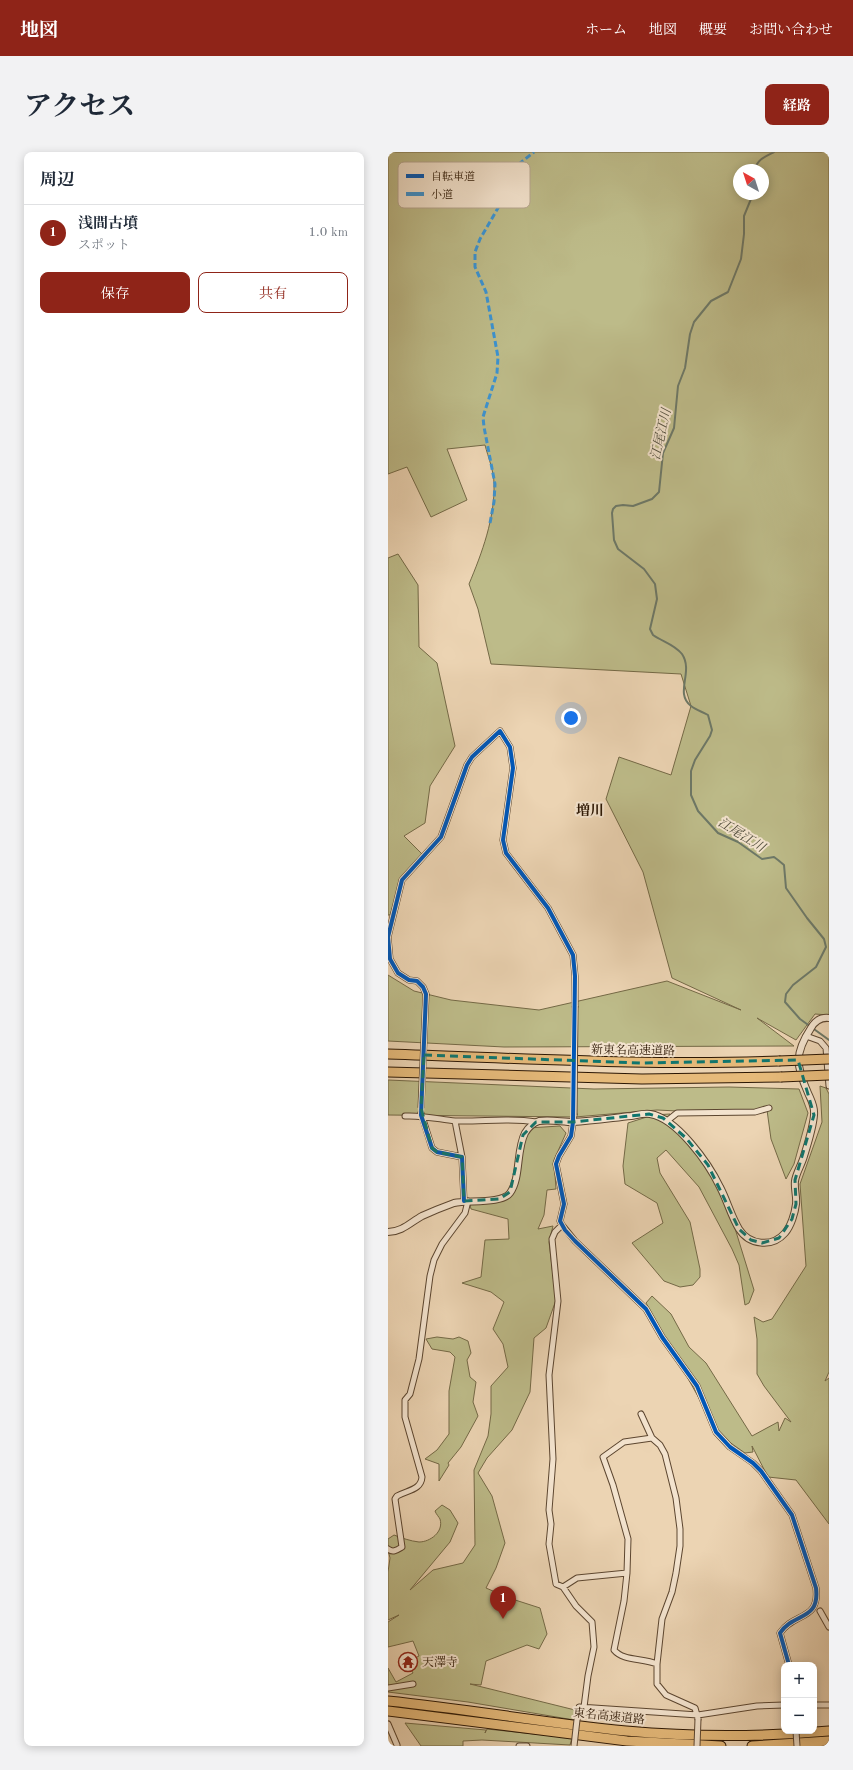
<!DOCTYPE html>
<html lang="ja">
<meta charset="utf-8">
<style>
body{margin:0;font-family:"Old Standard TT","Noto Serif JP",serif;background:#f2f2f3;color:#1f2937}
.controls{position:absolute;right:12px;bottom:12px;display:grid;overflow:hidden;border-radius:8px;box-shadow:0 2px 10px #0003}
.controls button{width:36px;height:36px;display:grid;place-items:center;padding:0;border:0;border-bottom:1px solid #e0e1e3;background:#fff;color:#1f2937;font:20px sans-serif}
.compass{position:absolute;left:345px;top:12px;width:36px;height:36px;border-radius:50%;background:#fff;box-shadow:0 2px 10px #0003;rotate:321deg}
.you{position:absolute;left:183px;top:566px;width:14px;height:14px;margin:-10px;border:3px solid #fff;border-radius:50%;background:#1a73e8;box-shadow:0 0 0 6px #1a73e833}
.badge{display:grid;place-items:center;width:26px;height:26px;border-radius:50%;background:#8f2418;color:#fff;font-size:13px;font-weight:700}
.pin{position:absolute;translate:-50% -33px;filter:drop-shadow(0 1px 2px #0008)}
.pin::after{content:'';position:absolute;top:21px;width:14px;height:12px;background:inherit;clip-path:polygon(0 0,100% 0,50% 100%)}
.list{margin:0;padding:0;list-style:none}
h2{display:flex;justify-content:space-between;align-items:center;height:52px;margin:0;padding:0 16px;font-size:17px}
h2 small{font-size:13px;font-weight:400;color:#747a83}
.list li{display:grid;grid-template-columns:26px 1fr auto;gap:12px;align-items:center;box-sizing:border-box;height:56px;padding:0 16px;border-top:1px solid #e0e1e3}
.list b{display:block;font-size:15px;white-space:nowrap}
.list p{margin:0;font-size:13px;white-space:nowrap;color:#747a83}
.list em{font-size:13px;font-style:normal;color:#747a83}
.actions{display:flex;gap:8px;padding:12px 16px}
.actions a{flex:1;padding:9px 0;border:1px solid #8f2418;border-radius:8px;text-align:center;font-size:14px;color:#8f2418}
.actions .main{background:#8f2418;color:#fff}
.map{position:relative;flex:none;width:441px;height:1594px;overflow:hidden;border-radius:8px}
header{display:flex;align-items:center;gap:24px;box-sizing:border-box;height:56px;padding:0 20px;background:#8f2418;color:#fff}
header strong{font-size:19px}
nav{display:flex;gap:22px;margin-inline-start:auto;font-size:14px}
.intro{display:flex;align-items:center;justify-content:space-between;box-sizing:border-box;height:96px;padding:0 24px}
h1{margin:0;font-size:28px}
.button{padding:10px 18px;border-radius:8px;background:#8f2418;color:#fff;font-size:14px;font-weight:700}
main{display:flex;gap:24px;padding:0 24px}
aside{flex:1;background:#fff;border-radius:8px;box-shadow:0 2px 10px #0003}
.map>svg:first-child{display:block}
.green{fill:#bdbb89;stroke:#746946;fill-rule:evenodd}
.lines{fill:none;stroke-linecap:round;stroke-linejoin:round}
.stream{stroke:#6d7867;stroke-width:2}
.minor-casing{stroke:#5c4630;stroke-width:7}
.tertiary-casing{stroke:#5c4630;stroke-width:8}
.motorway-casing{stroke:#2c1704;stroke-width:11}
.minor{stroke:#f3e3ce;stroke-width:5}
.tertiary{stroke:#f3e3ce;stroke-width:6}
.motorway{stroke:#e6ba7a;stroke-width:9}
.minor-bridge-casing{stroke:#5c4630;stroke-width:7;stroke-linecap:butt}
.motorway-bridge-casing{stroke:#2c1704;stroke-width:11;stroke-linecap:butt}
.minor-bridge{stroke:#f3e3ce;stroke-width:5}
.motorway-bridge{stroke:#e6ba7a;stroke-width:9}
.quiet{stroke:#3c93d1;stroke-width:3;stroke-dasharray:6 3;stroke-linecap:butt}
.cycleway-casing{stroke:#f3e3ce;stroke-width:6}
.cycleway{stroke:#0057b8;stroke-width:4}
.marked{fill:none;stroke:#0f766e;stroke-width:3;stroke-dasharray:8 5;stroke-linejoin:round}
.labels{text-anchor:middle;stroke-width:4;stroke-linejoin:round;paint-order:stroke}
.street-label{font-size:12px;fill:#2c1704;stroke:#f3e3ce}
.poi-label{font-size:12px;fill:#2c1704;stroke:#f3e3ce;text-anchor:start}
.water-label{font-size:13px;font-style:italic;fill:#524f3e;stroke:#f3e3ce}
.quarter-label{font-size:14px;font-weight:bold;fill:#2c1704;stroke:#f3e3ce}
.key{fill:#f3e3ce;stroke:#b7a691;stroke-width:1}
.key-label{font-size:11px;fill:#2c1704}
</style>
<header>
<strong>地図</strong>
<nav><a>ホーム</a><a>地図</a><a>概要</a><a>お問い合わせ</a></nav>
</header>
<div class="intro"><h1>アクセス</h1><a class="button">経路</a></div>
<main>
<aside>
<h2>周辺<small></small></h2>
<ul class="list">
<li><span class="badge">1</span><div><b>浅間古墳</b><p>スポット</p></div><em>1.0 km</em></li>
</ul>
<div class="actions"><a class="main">保存</a><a>共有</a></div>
</aside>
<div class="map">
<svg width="441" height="1594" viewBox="0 0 441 1594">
<rect width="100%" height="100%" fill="#ecd4b3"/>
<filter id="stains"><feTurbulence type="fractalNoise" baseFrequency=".005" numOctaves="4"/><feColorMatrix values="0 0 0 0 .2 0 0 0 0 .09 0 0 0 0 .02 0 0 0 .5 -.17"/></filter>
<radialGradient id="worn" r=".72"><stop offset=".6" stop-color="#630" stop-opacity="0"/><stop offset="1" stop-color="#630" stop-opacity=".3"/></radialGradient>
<path class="green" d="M0,0H441V863L427,862L408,888L369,866L406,894L116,895L0,889V823L26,839L63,848L151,858L279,829L353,858L284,826L255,720L218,647L231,605L283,623L303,554L293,522L103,512L90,457L81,432C94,401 107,366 106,332C106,319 100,305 97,293L59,297L79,348L43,365L19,315L0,322ZM351,18H375V42H351Z
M10,402L30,433L31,495L49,511L67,594L42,634L37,671L16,684L34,702L14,728L2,763H0V406Z
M0,928L206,937L341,935L411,937L420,961L406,1012L398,1027L383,987L379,958L330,961L269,958L187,965L0,963Z
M432,934L438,936L441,942V1220L437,1229L441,1226V1372L408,1328L380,1325L364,1294L365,1300L357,1301L337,1287L327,1275L258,1151L264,1144L283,1162L301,1195L318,1211L364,1284L390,1270L391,1279L397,1266L403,1270L376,1234L369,1222V1187L366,1165L375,1170L384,1167L418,1114L412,1032L434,970Z
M282,962V972L322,1016L337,1044L366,1138L361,1151L357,1153L351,1113L344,1097L311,1035L278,998L269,1006L272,1021L302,1070L312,1117V1125L305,1133L292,1135L276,1129L244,1091L275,1071L269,1051L237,1032L235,1014L240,971L265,963Z
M172,974L178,981L166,1008L168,1037L159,1038L156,1063L150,1077L165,1074L161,1090L168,1148L158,1176L146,1186L142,1240L124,1278L99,1306L90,1321L104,1344L117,1391L108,1416L98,1436L121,1446L152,1456L159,1482L151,1497L139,1493L98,1509L93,1533L82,1532L187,1558L186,1568L80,1550L0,1540V1516L8,1530L25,1521L21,1513L24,1511L23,1508L31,1504L25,1489L0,1495V1470L11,1463L0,1468V1420L2,1406L0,1398V1387L6,1383C14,1386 22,1389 31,1390C42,1390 56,1380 52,1367C51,1365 48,1362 47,1359L54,1353L62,1358L70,1371L62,1390L22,1438L45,1418L75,1411L87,1393L86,1318L100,1284L103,1262V1234L120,1215L115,1192L105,1177L116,1150L103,1140L74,1131L93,1125L97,1088L121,1087L120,1067L83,1057L82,1053L94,1048L121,1044L140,976Z
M49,1185L65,1187L71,1185L80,1189L83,1201L79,1208L82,1225L88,1230L85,1250L90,1264L73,1295L60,1311L61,1313L51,1329V1312L37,1307L49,1298L61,1282V1239L67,1205L62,1200L44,1197L38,1187Z
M17,1571L98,1578L97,1581L99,1577L184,1586L182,1593L94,1588L75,1589V1594H33Z"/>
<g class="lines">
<path class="stream" d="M367,18C368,8 378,4 386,0
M365,42L356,64V82L353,107L340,140L323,149L306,170L302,182L297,216L290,234L286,276L275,301L271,340L264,347L245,354L235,353L228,354L225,357L224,361L226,388L230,397L256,417L267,432L269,447L262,477L265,483C275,490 286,492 294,502C306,520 286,541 303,554C308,558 315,560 320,563L324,578L322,584L307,608L303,619V643L310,659L330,681L350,690L374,707L386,705L390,708L396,713L398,736L419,766L436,787L438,795L428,815L405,833L398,842L397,850L412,867L441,888"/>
<defs>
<path id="minor" d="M38,842L35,835L29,829L21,828L10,821L2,807L0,785L14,728L53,685L79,613L84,605L112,579L122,595L125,616L115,688L118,701L160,756L185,803L187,824V854
M418,884L432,889L438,896L441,934
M33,961L44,996L49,1000L74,1005L76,1049
M186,963L183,984L171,1004L168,1012L176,1052L172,1069L174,1073L187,1089L258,1157L274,1185L309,1234L328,1280L342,1295L365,1311L373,1319L404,1363L428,1436C432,1469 406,1460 392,1481L401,1513
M17,964C34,963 50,967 67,969C94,970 121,965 148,970
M67,969L74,1005
M279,969L289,961L367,960L381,956
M174,1073L167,1080L164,1087L170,1149L161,1223L165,1307L161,1358L163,1372L161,1392L168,1432L175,1435L188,1454L204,1470L206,1495L200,1524L196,1555
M253,1262L264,1286L272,1293L277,1302L288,1346L292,1377V1394L288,1421L284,1440L274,1467L269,1512V1532L278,1543L307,1556L310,1567
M264,1286L236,1290L215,1305L225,1333L240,1387L239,1421L236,1449L226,1498C235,1509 254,1506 269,1512
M0,1397C5,1401 9,1398 14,1395L7,1347L9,1344C20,1338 33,1338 34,1325L17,1265V1248L22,1242L31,1207L42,1124L46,1108L54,1092L77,1061L80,1049
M175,1435L189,1426L239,1421
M432,1459L441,1475
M0,1536L25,1532
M426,1553H441
M190,1559L191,1555L310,1563L369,1554L396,1553
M0,1572L9,1593
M131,1594H139"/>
<path id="tertiary" d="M0,1080C14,1080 23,1070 34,1064C45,1059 55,1055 66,1051C80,1048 114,1052 122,1041C133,1026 128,998 137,981C140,976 145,971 151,969C162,967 174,970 185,970C204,969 224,966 243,964C249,963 256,961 262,962C289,966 321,1012 332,1035C339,1048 343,1064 351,1077C361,1093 384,1096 397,1081C403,1074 407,1061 408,1052C409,1045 406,1037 407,1029C408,1021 414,1012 416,1004C420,991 425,976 426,963C427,954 423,948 420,941C408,914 406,902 423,876C427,869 432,865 441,866"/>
<path id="motorway" d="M0,902C130,906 261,914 391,909
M0,920L254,927L393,925
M0,1549C79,1557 158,1571 238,1579C305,1585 373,1585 441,1579
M0,1559L239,1589L333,1594
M364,1594L441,1589"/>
</defs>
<use href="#minor" class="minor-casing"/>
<use href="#tertiary" class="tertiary-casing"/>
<use href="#motorway" class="motorway-casing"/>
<use href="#minor" class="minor"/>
<use href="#tertiary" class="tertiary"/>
<use href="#motorway" class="motorway"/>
<defs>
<path id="minor-bridge" d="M33,956L38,842
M186,963L187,854
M408,1579L409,1594
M186,1594L190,1559
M309,1594L310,1567"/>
<path id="motorway-bridge" d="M391,909L441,907
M393,925L441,923"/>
</defs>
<use href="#minor-bridge" class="minor-bridge-casing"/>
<use href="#motorway-bridge" class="motorway-bridge-casing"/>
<use href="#minor-bridge" class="minor-bridge"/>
<use href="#motorway-bridge" class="motorway-bridge"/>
<path class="quiet" d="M102,371L106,350L107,332L96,275L95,265L109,221L110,205L98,140L87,115V100L92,87L110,56L115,31L126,16L146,0"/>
<defs>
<path id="cycleway" d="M76,1049L74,1005L49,1000L44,996L33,963L38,842L35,835L29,829L21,828L10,821L2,807L0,785L14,728L53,685L79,613L84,605L112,579L122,595L125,616L115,688L118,701L160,756L185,803L187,824L185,970L183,984L171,1004L168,1012L176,1052L172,1069L177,1078L187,1089L258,1157L274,1185L309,1234L328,1280L342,1295L365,1311L373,1319L404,1363L428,1436C432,1469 406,1460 392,1481L401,1513"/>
</defs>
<use href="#cycleway" class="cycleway-casing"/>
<use href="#cycleway" class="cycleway"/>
</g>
<path class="marked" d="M36,903L252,911L410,908L426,963L407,1028L408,1052L404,1067L391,1086L374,1091L363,1088L351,1077L320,1013L298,986L275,966L261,962L185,970H148L135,983L122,1040L111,1047L76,1049L74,1005L49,1000L44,996L33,956Z"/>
<defs>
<symbol id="temple-ring" viewBox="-11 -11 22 22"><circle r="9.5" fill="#f3e3ce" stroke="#8f2418" stroke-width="1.5"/><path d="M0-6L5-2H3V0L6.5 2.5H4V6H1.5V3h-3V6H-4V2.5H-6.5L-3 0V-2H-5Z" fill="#8f2418"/></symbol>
</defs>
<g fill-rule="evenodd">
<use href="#temple-ring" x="9" y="1499" width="22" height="22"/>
</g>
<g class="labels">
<g class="street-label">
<text transform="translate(245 898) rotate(1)" y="4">新東名高速道路</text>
<text transform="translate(221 1564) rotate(6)" y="4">東名高速道路</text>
</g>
<g class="poi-label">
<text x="34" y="1514">天澤寺</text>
</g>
<g class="water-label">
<text transform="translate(272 282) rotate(-77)" y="5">江尾江川</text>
<text transform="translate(354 682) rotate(32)" y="5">江尾江川</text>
</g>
<g class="quarter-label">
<text x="202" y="663">増川</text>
</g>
</g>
<rect x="10" y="10" width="132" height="46" rx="6" class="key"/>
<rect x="18" y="22" width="18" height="4" fill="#0057b8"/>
<rect x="18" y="40" width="18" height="4" fill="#3c93d1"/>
<g class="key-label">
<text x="43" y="28">自転車道</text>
<text x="43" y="46">小道</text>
</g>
<rect width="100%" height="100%" filter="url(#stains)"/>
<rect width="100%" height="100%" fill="url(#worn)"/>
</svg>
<div class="controls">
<button>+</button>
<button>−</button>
</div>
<svg class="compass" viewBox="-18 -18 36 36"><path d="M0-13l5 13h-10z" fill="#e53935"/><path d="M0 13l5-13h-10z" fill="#747a83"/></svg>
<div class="you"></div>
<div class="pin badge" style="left:115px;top:1467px">1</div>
</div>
</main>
